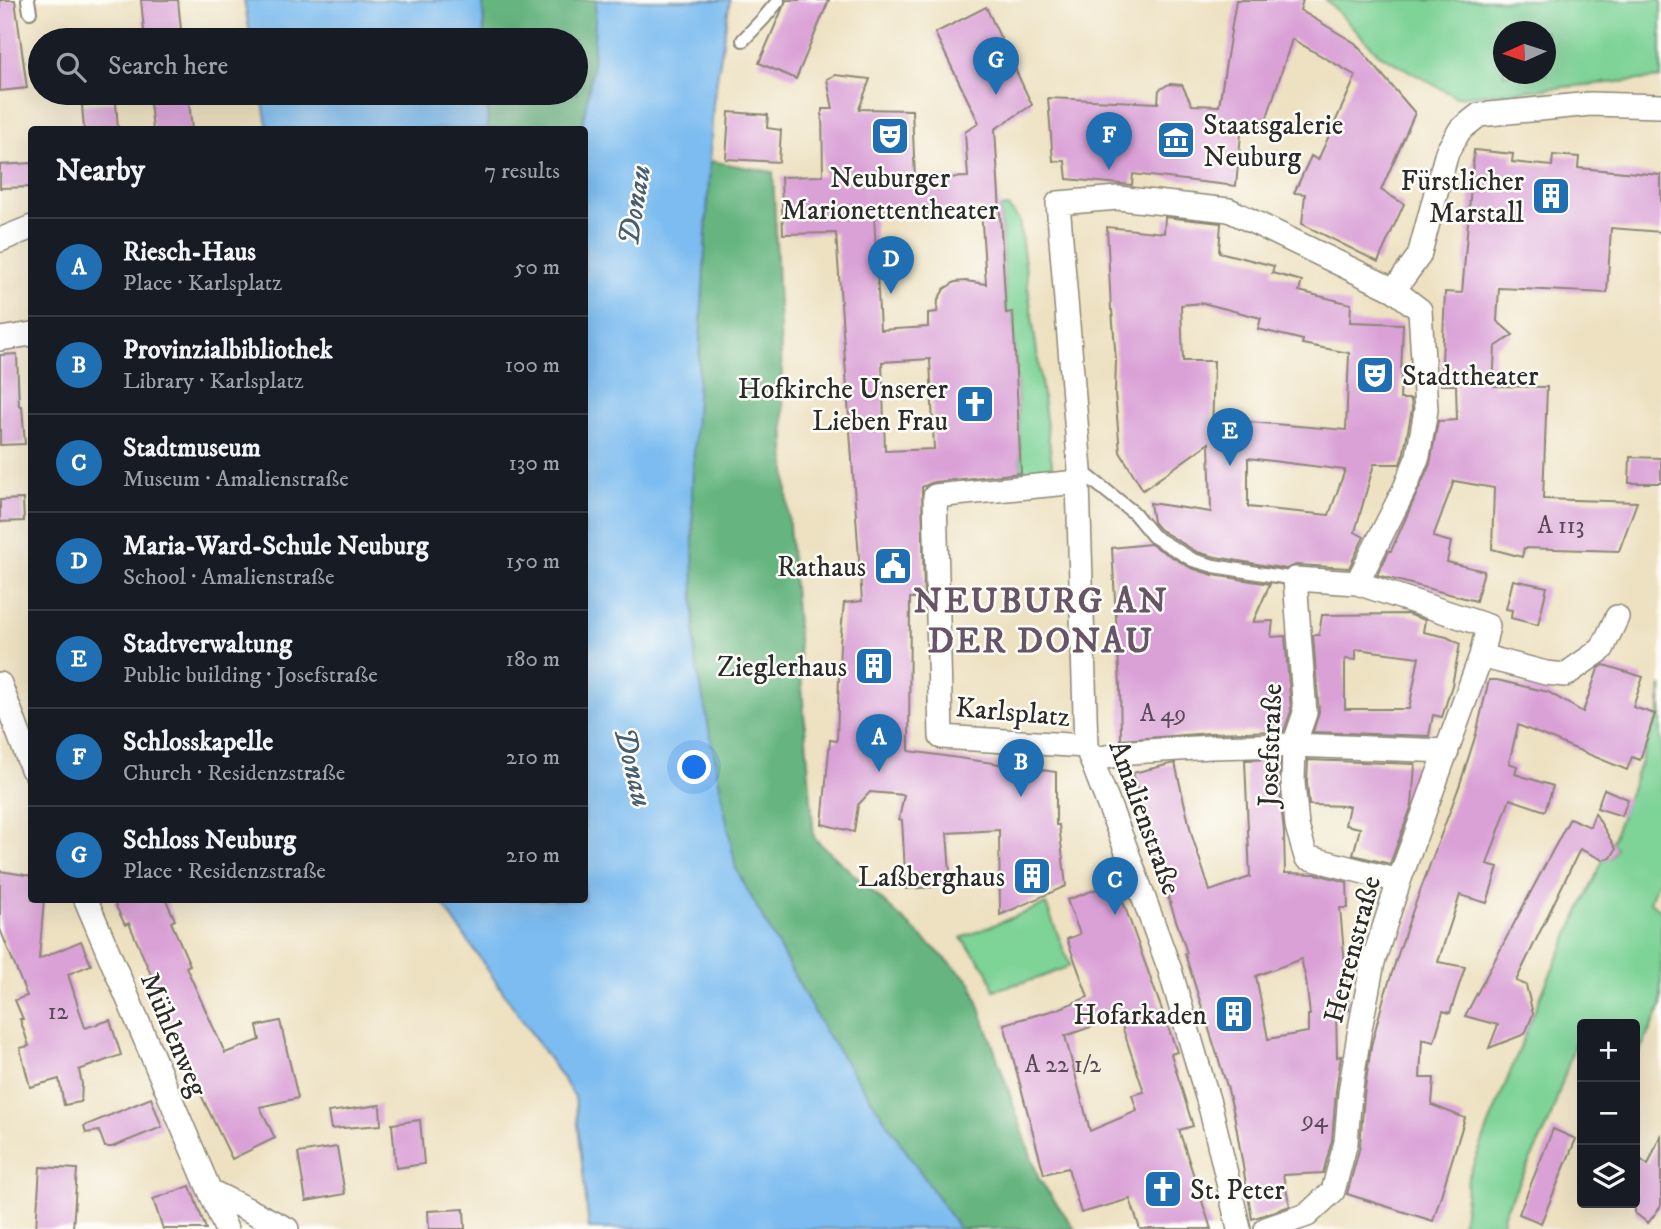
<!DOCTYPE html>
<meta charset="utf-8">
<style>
body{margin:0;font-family:"IM FELL DW Pica",serif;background:#20242c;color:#f1f3f6}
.controls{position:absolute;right:21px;bottom:21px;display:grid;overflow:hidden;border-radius:7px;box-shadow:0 7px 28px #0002}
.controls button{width:63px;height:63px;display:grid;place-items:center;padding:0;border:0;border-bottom:2px solid #363941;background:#171b24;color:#f1f3f6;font:35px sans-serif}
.compass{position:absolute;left:1493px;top:21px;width:63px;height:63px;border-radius:50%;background:#171b24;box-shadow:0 7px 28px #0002;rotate:267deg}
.you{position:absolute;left:695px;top:768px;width:24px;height:24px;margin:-18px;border:5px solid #fff;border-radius:50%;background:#1a73e8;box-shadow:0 0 0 10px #1a73e833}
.badge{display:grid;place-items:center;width:46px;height:46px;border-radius:50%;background:#1f6fb2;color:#fff;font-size:23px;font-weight:700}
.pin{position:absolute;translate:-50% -58px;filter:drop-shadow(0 2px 4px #0008)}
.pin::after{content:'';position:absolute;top:37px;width:24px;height:21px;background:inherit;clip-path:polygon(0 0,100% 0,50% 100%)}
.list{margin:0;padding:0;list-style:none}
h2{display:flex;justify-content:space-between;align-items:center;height:91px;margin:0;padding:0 28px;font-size:30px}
h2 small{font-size:23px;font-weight:400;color:#9ea1a6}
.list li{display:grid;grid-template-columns:46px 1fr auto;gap:21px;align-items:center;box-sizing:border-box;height:98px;padding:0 28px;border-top:2px solid #363941}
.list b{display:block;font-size:26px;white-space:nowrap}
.list p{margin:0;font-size:23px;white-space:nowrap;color:#9ea1a6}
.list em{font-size:23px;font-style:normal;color:#9ea1a6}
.icon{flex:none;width:38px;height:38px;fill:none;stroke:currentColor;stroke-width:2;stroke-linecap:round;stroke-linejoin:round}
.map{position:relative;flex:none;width:1661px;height:1229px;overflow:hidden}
.search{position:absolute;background:#171b24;box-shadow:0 7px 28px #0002;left:28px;top:28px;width:560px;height:77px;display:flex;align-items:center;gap:18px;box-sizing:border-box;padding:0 24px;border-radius:38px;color:#9ea1a6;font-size:26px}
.panel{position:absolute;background:#171b24;box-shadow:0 7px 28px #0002;left:28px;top:126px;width:560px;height:777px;border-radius:7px}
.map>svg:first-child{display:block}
.green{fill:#7ed397;stroke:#547f61;stroke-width:2;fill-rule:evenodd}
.forest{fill:#66b580;stroke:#487056;stroke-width:2}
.water{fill:#7bbcf0;stroke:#53748e;stroke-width:2}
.building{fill:#daa1d7;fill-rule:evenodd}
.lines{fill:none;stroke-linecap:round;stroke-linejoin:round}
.service-casing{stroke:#8c8676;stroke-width:16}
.minor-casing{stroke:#8c8676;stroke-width:26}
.service{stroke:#fff;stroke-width:12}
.minor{stroke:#fff;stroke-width:23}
.labels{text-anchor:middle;stroke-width:5;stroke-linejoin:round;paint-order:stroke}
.number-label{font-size:24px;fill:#574856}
.poi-label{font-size:28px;fill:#2b2b2b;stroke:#fdfcf7;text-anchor:end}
.street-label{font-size:28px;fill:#2b2b2b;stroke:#fdfcf7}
.water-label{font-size:30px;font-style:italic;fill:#475e70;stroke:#fdfcf7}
.district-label{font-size:35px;font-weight:bold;letter-spacing:2px;fill:#685467;stroke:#fdfcf7}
</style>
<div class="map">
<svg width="1661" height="1229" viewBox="0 0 1661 1229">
<rect width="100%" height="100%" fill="#fdfcf7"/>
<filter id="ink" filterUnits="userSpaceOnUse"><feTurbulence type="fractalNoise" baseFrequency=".0143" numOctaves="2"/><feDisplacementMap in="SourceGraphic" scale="14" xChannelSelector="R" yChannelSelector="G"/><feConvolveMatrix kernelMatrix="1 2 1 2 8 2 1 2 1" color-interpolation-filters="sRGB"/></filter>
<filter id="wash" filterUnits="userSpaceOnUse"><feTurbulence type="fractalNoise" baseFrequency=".00686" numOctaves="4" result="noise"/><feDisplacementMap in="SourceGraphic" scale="28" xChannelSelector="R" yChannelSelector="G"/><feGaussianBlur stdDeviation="1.57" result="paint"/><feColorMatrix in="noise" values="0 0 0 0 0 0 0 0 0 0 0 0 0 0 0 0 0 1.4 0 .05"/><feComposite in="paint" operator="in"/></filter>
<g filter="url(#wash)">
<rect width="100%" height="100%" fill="#ede1c1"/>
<path class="green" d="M1326,0H1661V78L1456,97L1379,54ZM1504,32H1546V74H1504Z
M1008,207L1019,220L1053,471L1021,472L1013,313H1006L1000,208Z
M1661,685V871L1650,902L1661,910V1007L1635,1061V1024H1582V1040L1577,1038L1548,1125L1504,1213L1501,1229H1462L1468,1178L1541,995L1603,860L1611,858L1616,849L1612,842L1660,709Z
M1046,904L1070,966L1039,978L994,990L987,970L961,938Z"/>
<path class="forest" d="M483,0H596L593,63L582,129H488L487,93H576V40H484Z
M710,161L773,172L788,513L814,838L971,982L1039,1179L1075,1229H959L824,1030L736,869L695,657L692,489Z"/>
<path class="water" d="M244,0H483L484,40H251Z
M596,0H730L713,103L692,489L695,657L736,869L824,1030L959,1229H589L575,1097L440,900H584V130L582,129L593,63Z
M261,93H487L488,129H268Z"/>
<g id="blocks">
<path class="building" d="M0,0H15L27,88L0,91Z
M141,0H178L182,40H145Z
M786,0H829L796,79L759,63Z
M1236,0H1303L1300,10L1355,43L1415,113L1381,190L1404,204L1378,262L1302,224L1305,194L1294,193L1311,156L1318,160L1356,76L1292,39L1264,127L1242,124L1236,186L1133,174L1132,185L1067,179L1065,161H1053L1048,98L1158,103L1159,90L1169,84L1182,85L1192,105L1219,106Z
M986,7L1032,105L995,129L1006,313L1013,312L1021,473L934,482L922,487L924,598H910L909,751L1056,772V825H1059L1066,886L1000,915L999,830L947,833L951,886L906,889L902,820L899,819L904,795L870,792L858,805L854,832L822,824L830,740L837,741L840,643L844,603L862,601L836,233L783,234L781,177L823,176L822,109H833L827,79L835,75L870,79L859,109L912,110L915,179L968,177L965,132L979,123L935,33ZM981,208L986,284L966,281L955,282L944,289L938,300L937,312L928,313V327L880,330L874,214ZM930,359L934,449L885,451L882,362Z
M149,93H188L192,130H153Z
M116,102L118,130H84L82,105Z
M729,112L768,115L767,128L781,130L779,162L726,159Z
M1474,150L1513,154L1512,162L1552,166L1553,155L1579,157L1578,168L1661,175V232L1611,228L1607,293L1499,288L1497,321L1513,335L1495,347L1493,386L1547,387L1543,499L1637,502L1619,551L1524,548L1522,557L1492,549L1494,488L1454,481L1433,537L1451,542L1447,562L1484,571L1476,601L1377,575L1389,551H1391L1430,464L1438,421L1457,420L1456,385H1441L1445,292L1462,293Z
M32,163V187L0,188V165Z
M1165,217L1221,223L1219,252L1274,266L1272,273L1302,281L1299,291L1351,304L1350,322L1403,324L1400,399H1411L1412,409L1404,452L1400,464H1374L1355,532L1364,537L1349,568L1296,565L1286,569L1216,557L1197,552L1159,529L1153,522L1150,503L1211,512L1209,443L1143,490L1120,452L1115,393L1116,361L1112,310H1111L1107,227L1164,233ZM1203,303L1261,318L1258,329L1303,340L1302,344L1349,353L1346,430L1249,422L1247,434L1212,435L1214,361H1183L1181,305ZM1248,458L1345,470L1329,515L1248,507Z
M17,354L19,406H22L25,444L0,445V355Z
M1630,457L1661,458V483H1629Z
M23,499L24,521L0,522V500Z
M1150,544L1191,568L1213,575L1270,584L1253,622L1273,621L1271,637L1285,636L1291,711L1284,731L1210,733L1121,740L1120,686L1112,548Z
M1513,580L1547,587L1538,625L1511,618L1512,610L1506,609Z
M1407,614L1425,620L1423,632L1447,637L1460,644L1452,685L1442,717L1433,715L1429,736L1313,732L1319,712L1313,635H1319L1322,615ZM1356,649L1419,657L1409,709H1345V659L1356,660Z
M1604,665L1643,677L1633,707L1655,714L1640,760L1632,757L1627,770L1518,725L1509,763L1517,766L1515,774L1553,786L1545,811L1510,799L1487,864L1498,867L1487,903L1460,895L1438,962L1465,967L1450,1013L1443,1011L1434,1042L1422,1039L1420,1078H1434L1432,1105L1465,1118L1433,1221L1347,1194L1360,1146L1364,1095L1371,1046L1384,997L1410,918L1460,784L1476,734L1489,680H1497L1548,692L1583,712L1598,669Z
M1280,759L1279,783L1284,833L1285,873L1316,874L1347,882L1348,908H1340L1349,1010H1336L1337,1057L1341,1056L1336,1091L1332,1140L1323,1173L1283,1175L1290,1206L1252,1219L1234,1114L1227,1086L1185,954L1187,953L1150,843L1133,773L1175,763L1192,836L1210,891L1250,877L1245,760ZM1301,959L1306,980L1310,1015H1308V1032L1268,1039L1256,976Z
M1308,760L1415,764L1412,805L1390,864L1353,855L1360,828L1345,825L1349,806L1309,805L1307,782Z
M1604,789L1628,799L1622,816L1597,808Z
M1595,813L1616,849L1611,858L1603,860L1580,849L1516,981L1526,985L1533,1014L1525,1034L1489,1048L1498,1025L1465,1016L1570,818L1590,827Z
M0,871L32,876V900H44L39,959L81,941L91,965L68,974L85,1028L110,1020L121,1055L79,1070L82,1084L81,1102L64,1105L59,1079L30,1087L20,1048L29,1046L20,1019H23L15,1000L27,996L0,929Z
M1116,882L1177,1052L1171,1054L1193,1126L1179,1130L1211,1229H1140L1130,1199L1081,1213L1068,1168L1044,1174L1004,1024L1058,1009L1088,997L1067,939L1080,934L1067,900ZM1119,1017L1144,1092L1132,1095L1137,1111L1090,1131L1065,1036Z
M113,900H166L175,920L171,922L190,965L186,967L225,1053L260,1040L257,1026L280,1021L298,1098L260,1107L275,1138L232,1159L185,1062L187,1061L156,992L158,991L129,923L125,925Z
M151,1098L162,1127L112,1147H105L99,1131L86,1133L84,1126Z
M380,1105L381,1125L331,1129L328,1112Z
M420,1120L424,1164L396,1168L392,1124Z
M1553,1129L1576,1139L1541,1223L1519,1214Z
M1661,1134V1206L1648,1223L1635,1213V1155L1648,1165Z
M337,1147L345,1194L306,1201L298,1153Z
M40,1167L77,1169L73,1229H36Z
M190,1186L206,1229H163L153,1199Z
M464,1209L465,1229H429L428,1211Z"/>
</g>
</g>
<g filter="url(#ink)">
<use href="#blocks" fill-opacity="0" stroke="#8c8676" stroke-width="2"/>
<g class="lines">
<defs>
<path id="service" d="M28,0L30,12
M743,40L764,18L778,1
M1080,470L1134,513L1153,536L1193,560L1214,566L1295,579"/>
<path id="minor" d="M0,240L32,227
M1394,290L1419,256L1447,152L1460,130L1479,115L1590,104L1661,106
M0,339L32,334
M1078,482L935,496L941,737L1086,746
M0,684L32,769
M1092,760L1131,752L1211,747L1294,745L1447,751
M1399,881L1306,857L1297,826L1293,782L1294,745L1305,713L1295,579L1357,583L1488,626L1481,656L1546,673L1565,675L1602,649L1617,617
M86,900L226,1229
M210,1191L287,1229
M1239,1229L1211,1110L1170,970L1124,844L1086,746L1078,482L1080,470L1058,203L1118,198L1229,210L1394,290L1420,310L1426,410L1418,456L1405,488L1357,583
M1266,1229L1307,1215L1333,1191L1346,1142L1350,1093L1359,1034L1373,962L1399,881L1481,656"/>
</defs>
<use href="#service" class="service-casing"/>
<use href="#minor" class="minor-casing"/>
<use href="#service" class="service"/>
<use href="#minor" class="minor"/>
</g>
</g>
<defs>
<symbol id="theatre-square" viewBox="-11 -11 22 22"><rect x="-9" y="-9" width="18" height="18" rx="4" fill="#1f6fb2" stroke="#fdfcf7"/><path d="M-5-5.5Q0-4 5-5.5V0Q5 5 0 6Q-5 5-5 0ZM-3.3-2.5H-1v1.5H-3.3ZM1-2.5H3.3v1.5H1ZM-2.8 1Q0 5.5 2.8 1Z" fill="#fff"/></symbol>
<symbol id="museum-square" viewBox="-11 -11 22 22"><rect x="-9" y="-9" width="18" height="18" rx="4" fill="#1f6fb2" stroke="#fdfcf7"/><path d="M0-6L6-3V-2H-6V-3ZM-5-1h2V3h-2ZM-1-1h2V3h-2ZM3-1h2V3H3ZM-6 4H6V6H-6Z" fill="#fff"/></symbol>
<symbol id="building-square" viewBox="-11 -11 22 22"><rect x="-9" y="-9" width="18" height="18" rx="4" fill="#1f6fb2" stroke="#fdfcf7"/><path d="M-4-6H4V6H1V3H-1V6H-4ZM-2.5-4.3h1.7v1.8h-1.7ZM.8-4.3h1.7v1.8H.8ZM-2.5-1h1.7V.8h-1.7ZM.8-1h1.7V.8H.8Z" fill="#fff"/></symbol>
<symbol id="church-square" viewBox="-11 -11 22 22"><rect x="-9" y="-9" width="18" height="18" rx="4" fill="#1f6fb2" stroke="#fdfcf7"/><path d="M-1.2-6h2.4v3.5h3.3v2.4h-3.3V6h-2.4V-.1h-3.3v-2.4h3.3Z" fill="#fff"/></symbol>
<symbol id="civic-square" viewBox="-11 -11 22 22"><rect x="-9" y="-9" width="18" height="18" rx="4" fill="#1f6fb2" stroke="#fdfcf7"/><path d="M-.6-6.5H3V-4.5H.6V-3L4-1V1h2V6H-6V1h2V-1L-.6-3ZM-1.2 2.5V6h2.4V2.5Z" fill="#fff"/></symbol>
</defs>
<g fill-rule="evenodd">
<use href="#theatre-square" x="868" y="114" width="44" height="44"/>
<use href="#museum-square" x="1154" y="118" width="44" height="44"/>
<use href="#building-square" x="1529" y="174" width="44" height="44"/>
<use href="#theatre-square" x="1353" y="353" width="44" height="44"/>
<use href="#church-square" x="953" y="382" width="44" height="44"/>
<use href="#civic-square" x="871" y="544" width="44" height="44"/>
<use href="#building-square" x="852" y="644" width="44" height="44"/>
<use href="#building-square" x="1010" y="854" width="44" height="44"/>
<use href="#building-square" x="1212" y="992" width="44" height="44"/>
<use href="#church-square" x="1141" y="1167" width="44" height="44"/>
</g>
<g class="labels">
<g class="number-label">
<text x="1561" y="533">A 113</text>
<text x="1163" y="721">A 49</text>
<text x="58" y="1019">12</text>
<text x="1063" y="1072">A 22 1/2</text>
<text x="1315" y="1127">94</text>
</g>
<g class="poi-label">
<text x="1203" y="134" text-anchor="start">Staatsgalerie<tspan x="1203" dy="32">Neuburg</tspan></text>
<text x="890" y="187" text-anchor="middle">Neuburger<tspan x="890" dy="32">Marionettentheater</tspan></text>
<text x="1524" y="190">Fürstlicher<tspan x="1524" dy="32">Marstall</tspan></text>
<text x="1402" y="385" text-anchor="start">Stadttheater</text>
<text x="948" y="398">Hofkirche Unserer<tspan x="948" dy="32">Lieben Frau</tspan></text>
<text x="866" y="576">Rathaus</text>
<text x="847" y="676">Zieglerhaus</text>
<text x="1005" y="886">Laßberghaus</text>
<text x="1207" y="1024">Hofarkaden</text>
<text x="1190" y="1199" text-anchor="start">St. Peter</text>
</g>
<g class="street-label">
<text transform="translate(1013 711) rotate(5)" y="10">Karlsplatz</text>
<text transform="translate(1269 745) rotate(-88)" y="10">Josefstraße</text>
<text transform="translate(1146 817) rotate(70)" y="10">Amalienstraße</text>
<text transform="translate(1351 949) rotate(-75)" y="10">Herrenstraße</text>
<text transform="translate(175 1034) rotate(67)" y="10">Mühlenweg</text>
</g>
<g class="water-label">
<text transform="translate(634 205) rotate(-81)" y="10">Donau</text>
<text transform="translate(634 767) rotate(76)" y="10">Donau</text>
</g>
<g class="district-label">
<text x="1041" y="612">NEUBURG AN<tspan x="1041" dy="40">DER DONAU</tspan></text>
</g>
</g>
</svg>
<div class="controls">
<button>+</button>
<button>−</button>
<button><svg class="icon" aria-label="layers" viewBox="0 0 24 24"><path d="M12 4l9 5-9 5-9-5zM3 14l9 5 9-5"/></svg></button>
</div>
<svg class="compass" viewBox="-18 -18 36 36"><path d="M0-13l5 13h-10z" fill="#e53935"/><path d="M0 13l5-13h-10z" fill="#9ea1a6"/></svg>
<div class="you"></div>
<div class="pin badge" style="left:879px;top:772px">A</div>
<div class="pin badge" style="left:1021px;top:797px">B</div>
<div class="pin badge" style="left:1115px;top:915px">C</div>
<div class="pin badge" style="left:891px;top:294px">D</div>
<div class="pin badge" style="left:1230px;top:466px">E</div>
<div class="pin badge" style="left:1109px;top:170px">F</div>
<div class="pin badge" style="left:996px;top:95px">G</div>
<div class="search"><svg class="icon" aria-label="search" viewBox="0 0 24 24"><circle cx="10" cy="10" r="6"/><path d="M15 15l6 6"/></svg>Search here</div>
<section class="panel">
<h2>Nearby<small>7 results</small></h2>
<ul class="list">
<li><span class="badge">A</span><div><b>Riesch-Haus</b><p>Place · Karlsplatz</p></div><em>50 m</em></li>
<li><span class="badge">B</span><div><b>Provinzialbibliothek</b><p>Library · Karlsplatz</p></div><em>100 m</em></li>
<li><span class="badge">C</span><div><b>Stadtmuseum</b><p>Museum · Amalienstraße</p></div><em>130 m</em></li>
<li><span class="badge">D</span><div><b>Maria-Ward-Schule Neuburg</b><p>School · Amalienstraße</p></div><em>150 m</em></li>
<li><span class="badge">E</span><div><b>Stadtverwaltung</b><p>Public building · Josefstraße</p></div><em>180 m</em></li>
<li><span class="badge">F</span><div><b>Schlosskapelle</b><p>Church · Residenzstraße</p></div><em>210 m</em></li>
<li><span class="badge">G</span><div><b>Schloss Neuburg</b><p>Place · Residenzstraße</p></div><em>210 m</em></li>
</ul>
</section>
</div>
